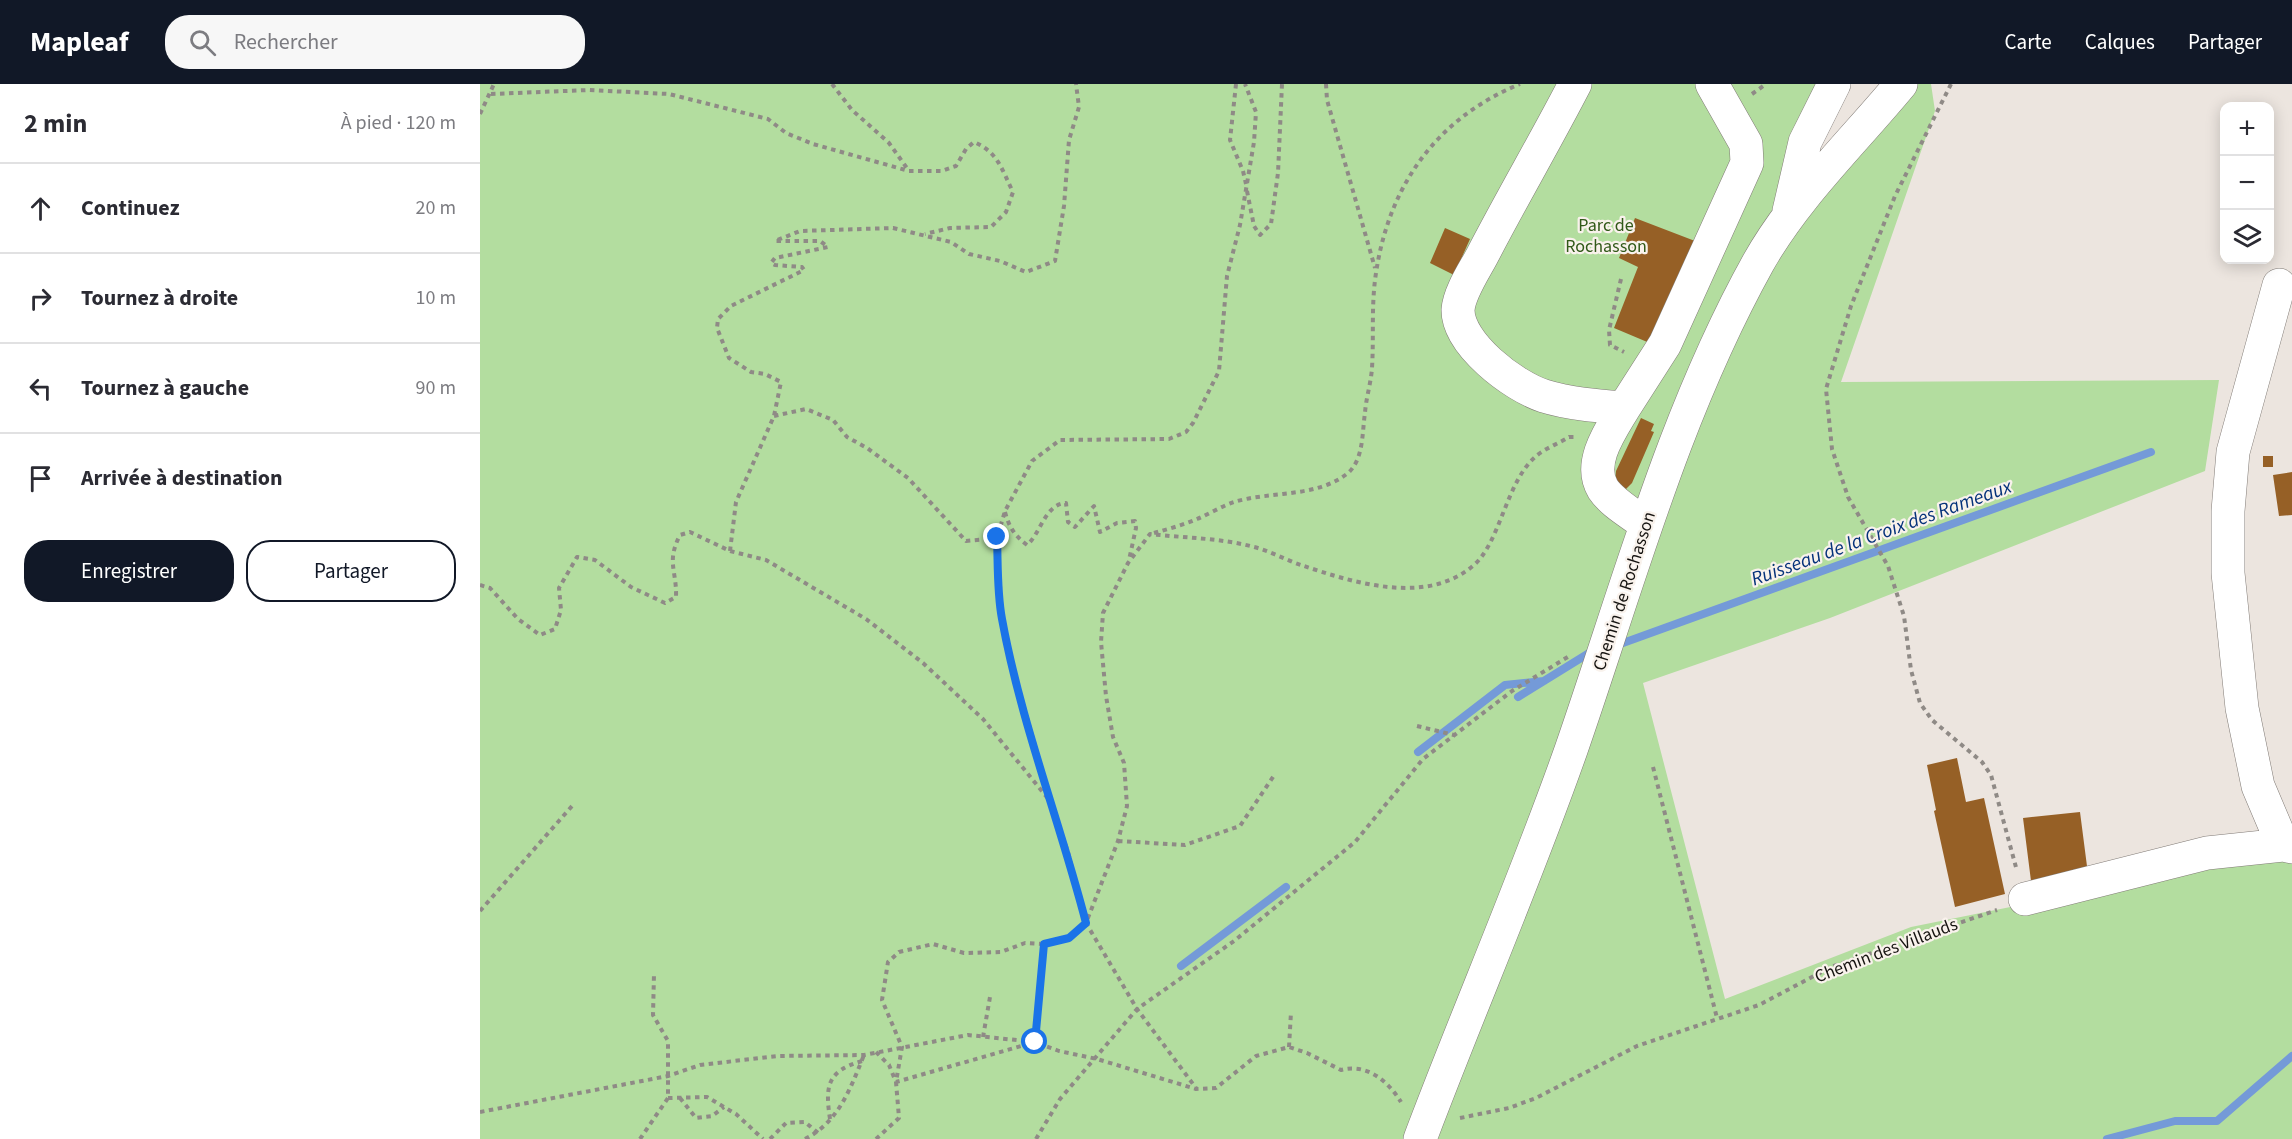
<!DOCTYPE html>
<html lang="fr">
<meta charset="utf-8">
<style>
body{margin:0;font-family:"Source Sans 3",sans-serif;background:#f7f7f7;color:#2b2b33}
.controls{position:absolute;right:18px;top:18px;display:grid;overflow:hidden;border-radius:12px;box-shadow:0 3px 15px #0003}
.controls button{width:54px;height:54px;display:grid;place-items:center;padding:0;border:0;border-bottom:2px solid #e1e1e2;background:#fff;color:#2b2b33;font:30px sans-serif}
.stop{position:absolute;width:18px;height:18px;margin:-14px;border:4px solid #1a73e8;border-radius:50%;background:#fff}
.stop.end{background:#1a73e8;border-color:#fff;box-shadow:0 2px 6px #0008}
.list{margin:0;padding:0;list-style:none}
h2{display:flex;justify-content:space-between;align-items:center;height:78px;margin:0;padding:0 24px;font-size:26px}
h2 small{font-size:20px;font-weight:400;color:#7c7c81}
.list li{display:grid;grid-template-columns:39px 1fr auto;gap:18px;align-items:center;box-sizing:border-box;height:90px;padding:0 24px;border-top:2px solid #e1e1e2}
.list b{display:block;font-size:22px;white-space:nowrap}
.list em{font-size:20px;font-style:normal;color:#7c7c81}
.actions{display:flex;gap:12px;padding:18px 24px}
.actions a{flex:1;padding:14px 0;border:2px solid #111827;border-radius:24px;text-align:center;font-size:21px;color:#111827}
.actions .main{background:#111827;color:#fff}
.icon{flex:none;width:33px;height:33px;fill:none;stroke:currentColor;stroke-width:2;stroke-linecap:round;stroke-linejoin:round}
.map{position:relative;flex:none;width:1812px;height:1055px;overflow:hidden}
header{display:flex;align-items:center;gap:36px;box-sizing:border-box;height:84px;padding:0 30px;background:#111827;color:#fff}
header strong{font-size:28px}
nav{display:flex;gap:33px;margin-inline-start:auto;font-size:21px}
.search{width:420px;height:54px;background:#f7f7f7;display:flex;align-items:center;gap:15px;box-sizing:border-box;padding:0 21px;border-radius:24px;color:#7c7c81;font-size:22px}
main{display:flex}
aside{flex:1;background:#fff}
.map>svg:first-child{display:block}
.green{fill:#b3dd9f}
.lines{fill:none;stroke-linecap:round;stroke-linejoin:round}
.stream{stroke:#749ad8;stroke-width:8}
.building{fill:#966026}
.minor-casing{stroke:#817b76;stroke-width:34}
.path{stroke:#8f8a86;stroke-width:4;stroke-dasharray:4.5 4.5;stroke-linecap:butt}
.minor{stroke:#fff;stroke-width:33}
.route{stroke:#1a73e8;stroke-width:8}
.labels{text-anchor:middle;stroke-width:4.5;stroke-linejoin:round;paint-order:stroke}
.park-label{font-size:18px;fill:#315918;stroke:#f9f2ec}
.street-label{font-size:18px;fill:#151310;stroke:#f9f2ec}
.water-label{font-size:20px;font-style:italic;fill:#05327a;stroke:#f9f2ec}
</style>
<header>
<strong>Mapleaf</strong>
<div class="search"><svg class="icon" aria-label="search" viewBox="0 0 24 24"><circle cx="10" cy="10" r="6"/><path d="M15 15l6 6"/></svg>Rechercher</div>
<nav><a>Carte</a><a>Calques</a><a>Partager</a></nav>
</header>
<main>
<aside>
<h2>2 min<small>À pied · 120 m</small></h2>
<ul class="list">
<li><svg class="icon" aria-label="ahead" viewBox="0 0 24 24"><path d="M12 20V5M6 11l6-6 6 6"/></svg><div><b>Continuez</b></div><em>20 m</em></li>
<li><svg class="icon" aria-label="right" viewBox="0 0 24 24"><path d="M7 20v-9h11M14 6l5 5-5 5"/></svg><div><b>Tournez à droite</b></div><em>10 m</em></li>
<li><svg class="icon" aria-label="left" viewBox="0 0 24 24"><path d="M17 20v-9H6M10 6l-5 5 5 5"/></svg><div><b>Tournez à gauche</b></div><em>90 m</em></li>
<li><svg class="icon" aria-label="arrive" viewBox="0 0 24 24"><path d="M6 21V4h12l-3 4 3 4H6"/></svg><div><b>Arrivée à destination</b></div></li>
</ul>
<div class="actions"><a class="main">Enregistrer</a><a>Partager</a></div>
</aside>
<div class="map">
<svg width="1812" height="1055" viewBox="0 0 1812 1055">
<rect width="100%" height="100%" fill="#ece5df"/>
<path class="green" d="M0,0H1354L1308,130L1421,0H1451L1455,27L1361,298L1739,296L1725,387L1350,534L1163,599L1245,915L1431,843L1812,766V1055H0Z"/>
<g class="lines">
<path class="stream" d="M1143,559L1671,368
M1038,613L1114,566
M938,668L1025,601L1064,597
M701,882L806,803
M1627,1055L1695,1037H1737L1812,972"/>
</g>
<path class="building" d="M1155,134L1215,157L1172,260L1134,244L1158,183L1139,174Z
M965,144L990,155L974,191L950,179Z
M1161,334L1174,340L1171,347L1174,348L1152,399L1144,407L1135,403L1136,387Z
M1783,372H1793V383H1783Z
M1812,388V431L1799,432L1793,391Z
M1477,674L1486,718L1504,714L1525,810L1475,823L1454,727L1456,726L1447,681Z
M1600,728L1608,790L1551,797L1543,734Z"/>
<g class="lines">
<defs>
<path id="minor" d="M1095,0C1065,58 1032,114 1002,172C994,187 979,209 978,226C978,260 1033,302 1064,312C1090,320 1118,322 1144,324L1185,260L1267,79L1266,60L1232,0
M1309,127L1325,58L1354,0
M1799,201L1753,368L1748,427V489L1762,624L1778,702L1803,761
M1144,324C1131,346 1107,379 1123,405C1133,420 1153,430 1166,441
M1545,815L1727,769L1803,761L1812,763
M940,1055C989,925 1045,797 1091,666C1148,502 1193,332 1278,179C1315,113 1373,58 1421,0"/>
</defs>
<use href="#minor" class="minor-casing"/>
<path class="path" d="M352,0L372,26L409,59L429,87
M756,0L750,56L763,87L766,100
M846,0L847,16L895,184
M1471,0L1415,112L1371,222L1346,305L1352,365L1368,413L1408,482L1424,532L1431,586L1440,619L1452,636L1502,678L1511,691L1537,787
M11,10L109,6L189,10L288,35L306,49L333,60L429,87H462L476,82L486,65L494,58C518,68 522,86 533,108L526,128L511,143L470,144L445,150
M1272,10L1286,0
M0,30L14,0
M767,107L774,142L780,151L791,140L798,89L802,0
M1141,195L1129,246L1130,261L1144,268
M294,332L326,325L353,336L367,353L387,364L428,394L486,457L517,454
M525,428C529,443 535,452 547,461C561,449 565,420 586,419L588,438L595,443L614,422L620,448L637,439L655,437L656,444L649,476
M674,449C688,445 703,441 717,435C729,430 742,422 754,418C790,407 837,414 868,389C884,375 882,348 885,329C886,314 891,299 892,284C894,252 891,221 896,189C909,101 957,34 1040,0
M250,467L256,418L294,332L301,298L285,290L271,288L249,274L237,244L238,235L251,222L324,186L322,183L295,181L291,179L295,174L348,163L340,157H295L320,147L413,144L471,158L489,170L520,177L546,188L575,177L584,122L589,56L599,23L596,0
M0,501L10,504L38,535L60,551L75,545L81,526L79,504L97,473L115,476L151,503L185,519L196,513C197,487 186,478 200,451L210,448L250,467L286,476L386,535L443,579L503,635L570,717L588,768L606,839L657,925L716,1004
M937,642L974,651
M1173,683L1237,934
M570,714L537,599L522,533L517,454L525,427L552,377L580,356L689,355L706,348L713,339L739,287L747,192L760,141L774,58L776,28L765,0
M638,757L705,761L760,742L795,690
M0,827L92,722
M503,953L510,913
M809,963L811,928
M396,968L409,981L416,998L555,958L564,860L589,854L606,839L638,757L647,722L644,679L633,653L626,612L621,558L623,529L648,479L670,450C705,454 741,454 774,463C790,467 806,476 821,481C874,499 947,522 994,481C1020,458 1026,400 1054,374C1063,365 1078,360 1089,353H1095
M188,1014L227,1013L256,1030L283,1055
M200,1014L216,1034L232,1032L244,1023
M0,1028L188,992L220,981L297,972L384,971L488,951L555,958L579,967L617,975L716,1005L736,1004L776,972L809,963L827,969L861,986C887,979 908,997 921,1018
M980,1034L1029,1024L1056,1014L1157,962L1279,921L1351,883L1517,826
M350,1035C345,1002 347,987 382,977
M160,1055L188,1014V957L173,931L174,890
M290,1055L306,1039L325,1038L338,1049
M325,1055C359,1038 371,1003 384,971
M396,1055L419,1034L416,998L422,963L402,916L408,878L419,868L453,860L484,869L521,868L545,859L564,860
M556,1055L580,1015L657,925L754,857L875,758L943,675L1032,607L1091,571"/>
<use href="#minor" class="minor"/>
</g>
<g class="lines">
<path class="route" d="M517,453C518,481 517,509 522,535C541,639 580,738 606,839L589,854L564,860L555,958"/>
</g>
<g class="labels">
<g class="park-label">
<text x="1126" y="147">Parc de<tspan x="1126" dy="21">Rochasson</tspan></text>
</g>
<g class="street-label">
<text transform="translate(1144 507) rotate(-72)" y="6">Chemin de Rochasson</text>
<text transform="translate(1406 866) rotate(-21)" y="6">Chemin des Villauds</text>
</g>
<g class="water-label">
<text transform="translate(1401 448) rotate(-20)" y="7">Ruisseau de la Croix des Rameaux</text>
</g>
</g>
</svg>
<div class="controls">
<button>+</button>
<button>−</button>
<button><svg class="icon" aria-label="layers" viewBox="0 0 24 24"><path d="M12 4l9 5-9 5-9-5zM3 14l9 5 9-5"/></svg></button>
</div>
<div class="stop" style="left:555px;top:958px"></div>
<div class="stop end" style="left:517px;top:453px"></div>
</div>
</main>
